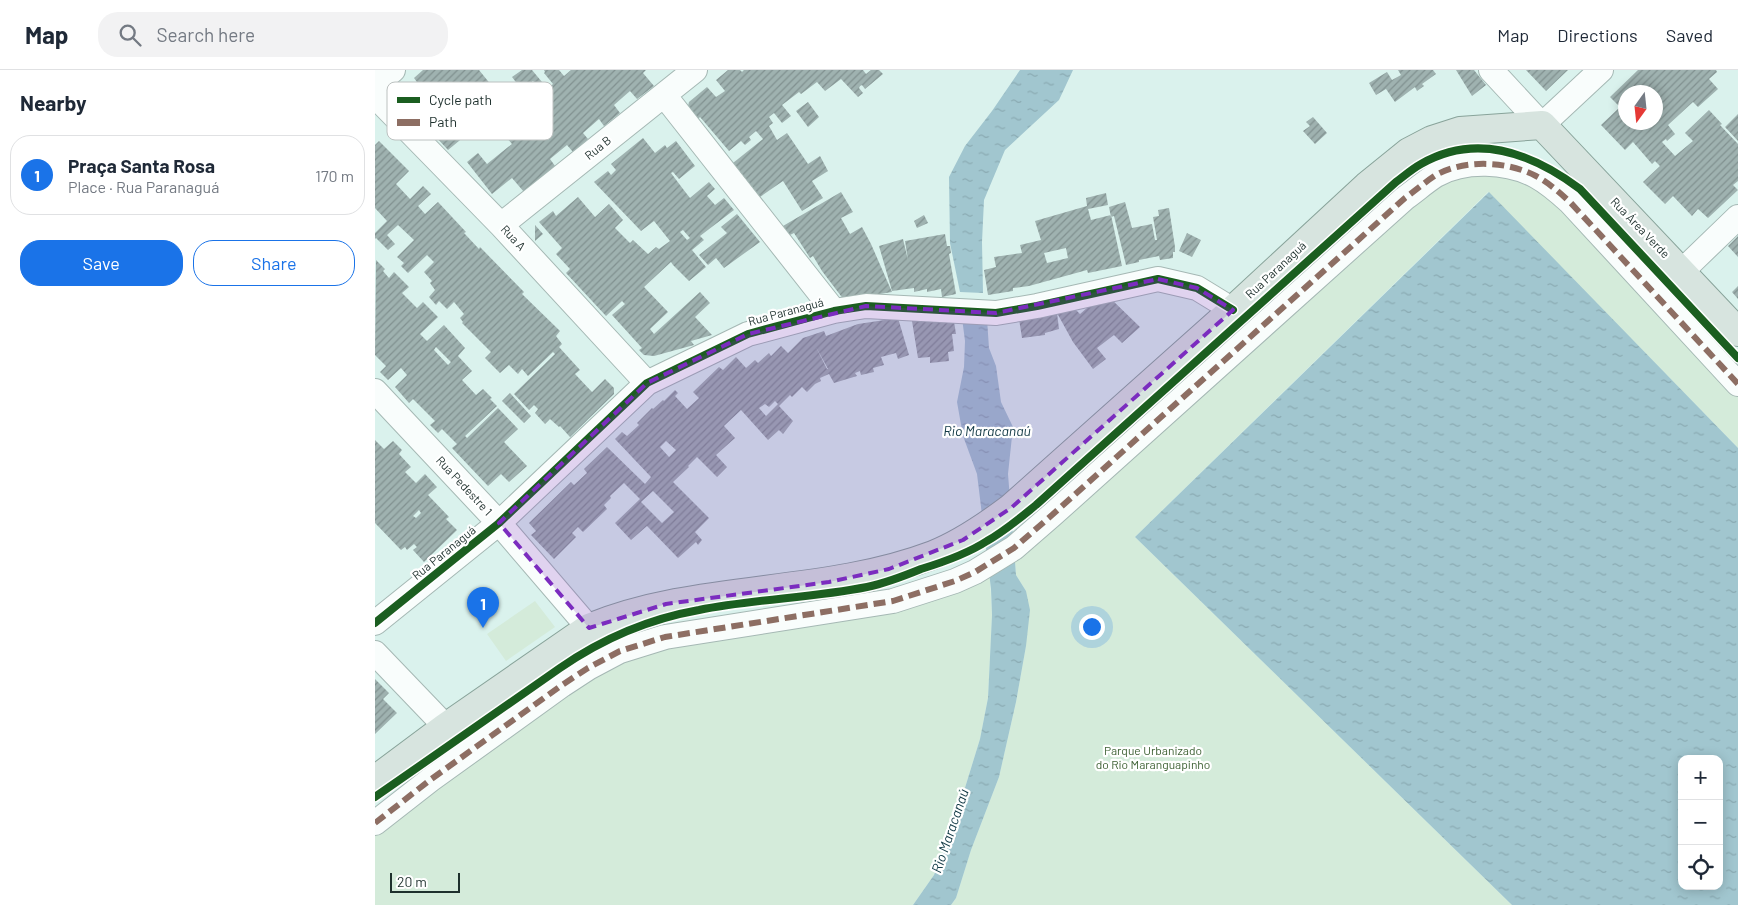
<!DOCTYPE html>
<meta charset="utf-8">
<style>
body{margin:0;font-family:Barlow,sans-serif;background:#f2f2f3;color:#1f2937}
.controls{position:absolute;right:15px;bottom:15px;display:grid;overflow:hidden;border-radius:10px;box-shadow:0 2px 12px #0003}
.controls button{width:45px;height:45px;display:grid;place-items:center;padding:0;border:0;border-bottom:1px solid #e0e1e3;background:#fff;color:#1f2937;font:25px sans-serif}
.compass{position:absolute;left:1243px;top:15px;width:45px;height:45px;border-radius:50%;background:#fff;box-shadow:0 2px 12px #0003;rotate:195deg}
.scale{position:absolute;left:15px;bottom:12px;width:70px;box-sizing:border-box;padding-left:5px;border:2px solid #1e302d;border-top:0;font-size:14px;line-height:18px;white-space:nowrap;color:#1e302d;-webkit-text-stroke:4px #fff;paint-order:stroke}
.you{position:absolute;left:716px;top:556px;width:18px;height:18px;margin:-12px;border:4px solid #fff;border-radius:50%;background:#1a73e8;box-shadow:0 0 0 8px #1a73e833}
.badge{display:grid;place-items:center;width:32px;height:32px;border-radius:50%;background:#1a73e8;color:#fff;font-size:16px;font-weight:700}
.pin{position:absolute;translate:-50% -41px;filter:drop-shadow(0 1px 2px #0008)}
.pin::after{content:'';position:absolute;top:26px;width:18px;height:15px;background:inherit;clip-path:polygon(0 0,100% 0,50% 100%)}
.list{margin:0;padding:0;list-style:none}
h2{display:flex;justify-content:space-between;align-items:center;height:65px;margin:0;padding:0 20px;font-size:21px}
h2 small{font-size:16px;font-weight:400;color:#747a83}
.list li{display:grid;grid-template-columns:32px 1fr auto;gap:15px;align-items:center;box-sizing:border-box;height:80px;margin:0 10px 10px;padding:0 10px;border:1px solid #e0e1e3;border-radius:20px}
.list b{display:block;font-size:19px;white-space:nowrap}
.list p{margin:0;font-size:16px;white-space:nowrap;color:#747a83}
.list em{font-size:16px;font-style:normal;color:#747a83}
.actions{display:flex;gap:10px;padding:15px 20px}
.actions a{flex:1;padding:11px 0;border:1px solid #1a73e8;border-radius:20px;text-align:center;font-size:18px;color:#1a73e8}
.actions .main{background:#1a73e8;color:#fff}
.icon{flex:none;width:28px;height:28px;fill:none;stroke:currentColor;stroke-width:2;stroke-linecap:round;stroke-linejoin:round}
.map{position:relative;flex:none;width:1363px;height:835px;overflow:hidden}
header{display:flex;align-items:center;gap:30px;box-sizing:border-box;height:70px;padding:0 25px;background:#fff;border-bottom:1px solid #e0e1e3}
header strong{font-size:24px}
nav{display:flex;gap:28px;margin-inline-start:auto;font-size:18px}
.search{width:350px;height:45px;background:#f2f2f3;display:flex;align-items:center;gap:12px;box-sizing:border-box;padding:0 18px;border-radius:20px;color:#747a83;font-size:19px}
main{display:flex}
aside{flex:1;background:#fff}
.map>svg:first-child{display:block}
.green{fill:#d4ebda}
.water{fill:url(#water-ripples);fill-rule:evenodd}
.building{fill:url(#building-hatch);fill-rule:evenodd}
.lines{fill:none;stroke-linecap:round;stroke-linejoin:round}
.minor-casing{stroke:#a5b8b4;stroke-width:26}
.major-casing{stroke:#88a39a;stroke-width:30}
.minor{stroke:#f9fdfc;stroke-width:24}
.major{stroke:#d7e4df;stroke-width:28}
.quiet{stroke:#8d6e63;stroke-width:6;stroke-dasharray:12 6;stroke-linecap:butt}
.cycleway-casing{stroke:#fff;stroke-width:11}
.cycleway{stroke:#1b5e20;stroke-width:8}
.marked{fill:#7b2cbf;fill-opacity:0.2;stroke:#7b2cbf;stroke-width:4;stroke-dasharray:10 6;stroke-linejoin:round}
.labels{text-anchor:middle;stroke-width:4.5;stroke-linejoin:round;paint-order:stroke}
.street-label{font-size:12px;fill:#1e302d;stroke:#fff}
.park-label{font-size:12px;fill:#3e6134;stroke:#fff}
.water-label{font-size:14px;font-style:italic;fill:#133a46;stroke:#fff}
.key{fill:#fff;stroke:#bcc1c0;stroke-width:1}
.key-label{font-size:14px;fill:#1e302d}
</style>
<header>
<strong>Map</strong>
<div class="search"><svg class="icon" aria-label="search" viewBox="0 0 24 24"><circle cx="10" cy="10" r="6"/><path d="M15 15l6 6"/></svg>Search here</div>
<nav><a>Map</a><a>Directions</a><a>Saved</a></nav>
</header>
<main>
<aside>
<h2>Nearby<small></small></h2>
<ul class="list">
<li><span class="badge">1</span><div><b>Praça Santa Rosa</b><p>Place · Rua Paranaguá</p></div><em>170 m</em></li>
</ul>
<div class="actions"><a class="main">Save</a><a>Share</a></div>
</aside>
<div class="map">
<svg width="1363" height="835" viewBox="0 0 1363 835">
<defs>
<pattern id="water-ripples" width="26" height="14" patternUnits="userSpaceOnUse" patternTransform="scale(1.25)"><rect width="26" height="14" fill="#a1c6cf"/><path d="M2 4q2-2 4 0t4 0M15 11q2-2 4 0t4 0" fill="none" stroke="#8aaab2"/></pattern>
<pattern id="building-hatch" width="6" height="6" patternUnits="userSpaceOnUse" patternTransform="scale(1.25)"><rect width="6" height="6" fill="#9fb2b0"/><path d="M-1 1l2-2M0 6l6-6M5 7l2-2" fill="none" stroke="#819190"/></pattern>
</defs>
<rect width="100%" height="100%" fill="#daf2ed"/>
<path class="green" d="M1062,105L1160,106L1363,314V378L1113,122L760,467L1137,835H576L581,828L596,780L624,707L641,632L651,576V521L641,505L639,478Z
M614,494L617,545L613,628L605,669L581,747L559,805L538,835H0V753L213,598L431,544Z
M160,531L180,557L131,591L112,564Z"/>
<path class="water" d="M645,0H698L684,30L630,80L609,130L607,172L608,223L585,222L575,173L574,107L590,76L617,41Z
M1114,122L1363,378V835H1137L760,467ZM1307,689H1344V816H1307Z
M587,248L612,249L614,278L621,296L626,332L638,357L633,404L639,478L641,505L651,521L655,540L651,576L641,632L624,707L596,780L581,828L576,835H538L559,805L581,747L605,669L613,628L617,545L616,519L602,404L588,366L582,332L589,297L590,271Z"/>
<path class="building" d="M48,0H104L142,47L159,34L157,31L178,14L169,3L170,2L169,0H184L189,6L196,0H271L268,3L279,16L262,29L255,21L239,35L245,43L229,56L224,49L208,63L213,69L198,82L192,75L175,89L183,100L168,112L165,108L149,122L137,108L117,124L92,92L103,83L112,94L137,74L120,54L129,47L124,40L114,47L96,24L80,37L89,49L82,55L90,66L73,80L49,54L51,53L43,43L40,45L29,33L47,19L39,8Z
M147,0H157L167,12L162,16L158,11L147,20L137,7Z
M353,0H365L367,2L369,0H488L491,4L496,0H504L508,4L490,19L487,15L485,16L484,18L488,23L483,27L466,9L450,21L442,12L426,24L424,22L407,35L416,46L407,53L399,43L394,47L398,53L394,56L402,70L412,63L433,94L445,86L453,101L437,111L448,128L427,141L408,111L385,127L358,93L388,69L381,61L374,67L376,70L370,75L366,71L354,81L325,47L323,49L313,36L314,32L332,17L341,27L350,21L341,10Z
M1023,0H1058L1061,4L1047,14L1049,16L1042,21L1040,17L1020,32L1011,19L1001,25L994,13L1012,2L1017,10L1026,5Z
M1081,0H1099L1111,15L1097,26Z
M1151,0H1193L1171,21Z
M1263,0H1341L1342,2L1334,9L1343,19L1323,37L1318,32L1293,55L1300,64L1292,71L1291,69L1287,72L1300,86L1318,71L1310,63L1334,40L1347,54L1345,55L1363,74V111L1358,115L1363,120L1333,148L1323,139L1317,146L1298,126L1290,134L1268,112L1285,96L1280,91L1277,94L1258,72L1250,80L1226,55L1245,37L1235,27ZM1250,22H1280V52H1250Z
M433,32L444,47L433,57L421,41Z
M1363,44V71L1350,57Z
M938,47L952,63L940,74L928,61L935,56L931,52Z
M268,68L280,83L290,75L292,78L301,71L320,96L304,109L298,102L296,103L308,119L315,128L334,112L340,119L332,126L340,135L349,128L359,140L325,166L329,170L317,180L331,197L314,211L298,195L308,187L298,195L296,192L269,217L293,242L275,259L279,264L325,222L335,233L320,247L337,265L316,271L319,275L279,286L269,285L264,280L267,278L237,245L250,234L247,231L231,246L191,203L195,199L181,184L187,178L164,152L178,141L181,146L203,127L220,147L234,134L248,150L240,158L255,173L258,170L273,184L281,177L284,179L295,171L279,151L266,161L219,112L233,101L236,105L241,100L236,94ZM308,160L315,168L312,170L305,162Z
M4,71L34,101L21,114L35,129L48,116L56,124L43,136L50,144L63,132L91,162L89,163L104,179L105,177L149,222L147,224L185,261L181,266L187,274L184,277L205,300L200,304L217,322L230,309L239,318V324L195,367L185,356L184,357L175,349L170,354L160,343L163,339L159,335L154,340L139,324L180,284L178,282L153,306L147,299L143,304L134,295L125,303L110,288L116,282L87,253L88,252L85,248L89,244L79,232L72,239L64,231L61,235L54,227L60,220L55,213L57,211L49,202L59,192L52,185L33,203L26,196L29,193L22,187L39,170L23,155L12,165L20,174L13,180L1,168L0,169V163L12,151L0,138V75Z
M466,122L478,142L466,148L475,164L487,157L496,174L517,222L469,230L447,201L438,186L435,188L419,163L415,165L408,156Z
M731,123L733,135L713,139L716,150L736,145L747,196L713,203L712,200L654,216L638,218V221L613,225L609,200L621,197L619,187L647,183L645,175L666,170L660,151L712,136L711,128ZM691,178L693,188L672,193L669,183Z
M750,132L757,158L777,154L780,170H782L778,147L784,146L783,140L794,138L800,177V182H798V188L785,190L784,186L764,190V192L751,195L739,146L736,147L734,137Z
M362,144L385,172L349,198L341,188L333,195L324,185L352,163L346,157Z
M549,145L553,153L542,158L539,151Z
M160,155L168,164L160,171Z
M812,163L826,170L817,187L804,181Z
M570,164L572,176H575L576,183L574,184L581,224L567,227L566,219L552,222V219L539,222V218L517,221L504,176L528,169L533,190L530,171Z
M1363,166V187L1353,176Z
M1,190L10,199L8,201L14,208L19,202L34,217L27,223L42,238L48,232L63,247L45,264L52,271L69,255L90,278L83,286L97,301L87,310L101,325L108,319L117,328L115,329L122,336L90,366L92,368L123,338L143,359L129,372L152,396L134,412L126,404L113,416L77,378L82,374L67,359L63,363L55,355L60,351L38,329L34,333L20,317L32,305L26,298L13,310L5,302L11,296L0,285ZM61,277L76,292L73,295L59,280Z
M1363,216V229L1357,222Z
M734,227L765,257L747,273L739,265L722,278L731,289L718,299L698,272L682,243L684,259L670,263V265L647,268L644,249L698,237L705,244L713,237L711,234Z
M536,245H578L581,264H577L579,281L573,282L574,291L555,293V287L543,288Z
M523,248L534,285L523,289L521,283L506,287L509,295L498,298L499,302L486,305L485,301L480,303L482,306L459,313L454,304L445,308L446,311L440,314L432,322L427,317L417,327L415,325L404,336L418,351L408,364L404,360L393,370L366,340L349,356L360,368L341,385L352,397L342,407L322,387L313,396L314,397L298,412L334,448L320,462L327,470L323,475L321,472L303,488L272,456L256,470L240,453L265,429L249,413L235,426L236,428L229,435L232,439L208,462L203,457L197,463L201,467L179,489L156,465L161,461L154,453L196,412L199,415L212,403L209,399L232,377L270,414L276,407L240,369L247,362L252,366L264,355L262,353L277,338L278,339L288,330L289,331L300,320L303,323L300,326L312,339L324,328L318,322L344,297L348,300L361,287L371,298L380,290L383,293L394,283L396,286L406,276L413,283L428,268L449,261L451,266L483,254ZM441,277L453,299H452ZM400,331L403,334L391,346L384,338L390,334L394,337ZM291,371L301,380L294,387L285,377ZM278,421L299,442L287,453L266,432Z
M135,323L156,346L149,353L127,331Z
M0,370L9,379L18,371L27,380L24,384L36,397L30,402L41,413L50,404L61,416L62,417L53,425L74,447L71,449L82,460L49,492L38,480L42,477L39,474L32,480L30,477L26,480L0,453ZM44,440L46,443L41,448L38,446Z
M0,609L14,623L8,629L22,643L0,664Z"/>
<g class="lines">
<defs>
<path id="minor" d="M1116,0L1167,55L1226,0
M0,15L18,0
M289,25L459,241
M0,26L126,155L272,313
M126,155L320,0
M1306,202L1363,147
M0,321L124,453L214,558
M0,553L124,453L272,313L373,264L459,241L491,236L621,243L662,236L783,209L822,218L858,240
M0,583L71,657
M0,753L55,710L187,615L213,598L245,581L290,567L518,531L580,511L600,502L639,478L677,445L1030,128C1040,121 1050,112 1061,105C1090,89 1132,91 1161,106C1174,113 1184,122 1195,132L1363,314"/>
<path id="major" d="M0,710L71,657L214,558C324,513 447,527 558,485C586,474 612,456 636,438L858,240L992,116L1034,82L1057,70L1085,61L1167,55L1363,262"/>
</defs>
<use href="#minor" class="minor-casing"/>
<use href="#major" class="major-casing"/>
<use href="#minor" class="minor"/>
<use href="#major" class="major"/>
<path class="quiet" d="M0,753L55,710L187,615L213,598L245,581L290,567L518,531L580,511L600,502L639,478L677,445L1030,128C1040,121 1050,112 1061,105C1090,89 1132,91 1161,106C1174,113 1184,122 1195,132L1363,314"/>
<defs>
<path id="cycleway" d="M0,553L124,453L272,313L373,264L459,241L491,236L621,243L662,236L783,209L822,218L858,240
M0,727L185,598C227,569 273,549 324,540C379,529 437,528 492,517C511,513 529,506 546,499C569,492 592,484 612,471C630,461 645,448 661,435L1021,112C1029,106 1037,99 1046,94C1102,62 1157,83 1205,119L1363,288"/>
</defs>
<use href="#cycleway" class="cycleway-casing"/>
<use href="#cycleway" class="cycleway"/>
</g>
<path class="marked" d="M783,209L822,218L858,240L636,438L588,470L514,499L454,512L291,534L214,558L124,453L272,313L373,264L491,236L621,243Z"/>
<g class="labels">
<g class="street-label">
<text transform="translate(223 78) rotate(-39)" y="4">Rua B</text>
<text transform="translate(1265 158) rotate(46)" y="4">Rua Área Verde</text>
<text transform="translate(138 168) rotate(47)" y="4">Rua A</text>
<text transform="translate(901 200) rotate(-43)" y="4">Rua Paranaguá</text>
<text transform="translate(411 242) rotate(-15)" y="4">Rua Paranaguá</text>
<text transform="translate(89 416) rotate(47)" y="4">Rua Pedestre 1</text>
<text transform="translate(69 483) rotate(-39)" y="4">Rua Paranaguá</text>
</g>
<g class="park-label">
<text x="778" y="685">Parque Urbanizado<tspan x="778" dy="14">do Rio Maranguapinho</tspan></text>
</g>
<g class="water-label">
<text x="612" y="366">Rio Maracanaú</text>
<text transform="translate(575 761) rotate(-71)" y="5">Rio Maracanaú</text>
</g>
</g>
<rect x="12" y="12" width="166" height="58" rx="8" class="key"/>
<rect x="22" y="27" width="23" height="6" fill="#1b5e20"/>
<rect x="22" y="49" width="23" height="7" fill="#8d6e63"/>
<g class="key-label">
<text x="54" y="35">Cycle path</text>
<text x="54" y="57">Path</text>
</g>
</svg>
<div class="controls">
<button>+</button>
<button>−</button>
<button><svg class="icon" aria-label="locate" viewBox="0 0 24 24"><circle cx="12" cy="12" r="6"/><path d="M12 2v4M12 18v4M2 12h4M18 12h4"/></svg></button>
</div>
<svg class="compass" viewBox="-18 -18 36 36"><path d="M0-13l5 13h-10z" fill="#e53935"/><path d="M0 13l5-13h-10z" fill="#747a83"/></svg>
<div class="scale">20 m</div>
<div class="you"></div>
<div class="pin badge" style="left:108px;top:558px">1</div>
</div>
</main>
